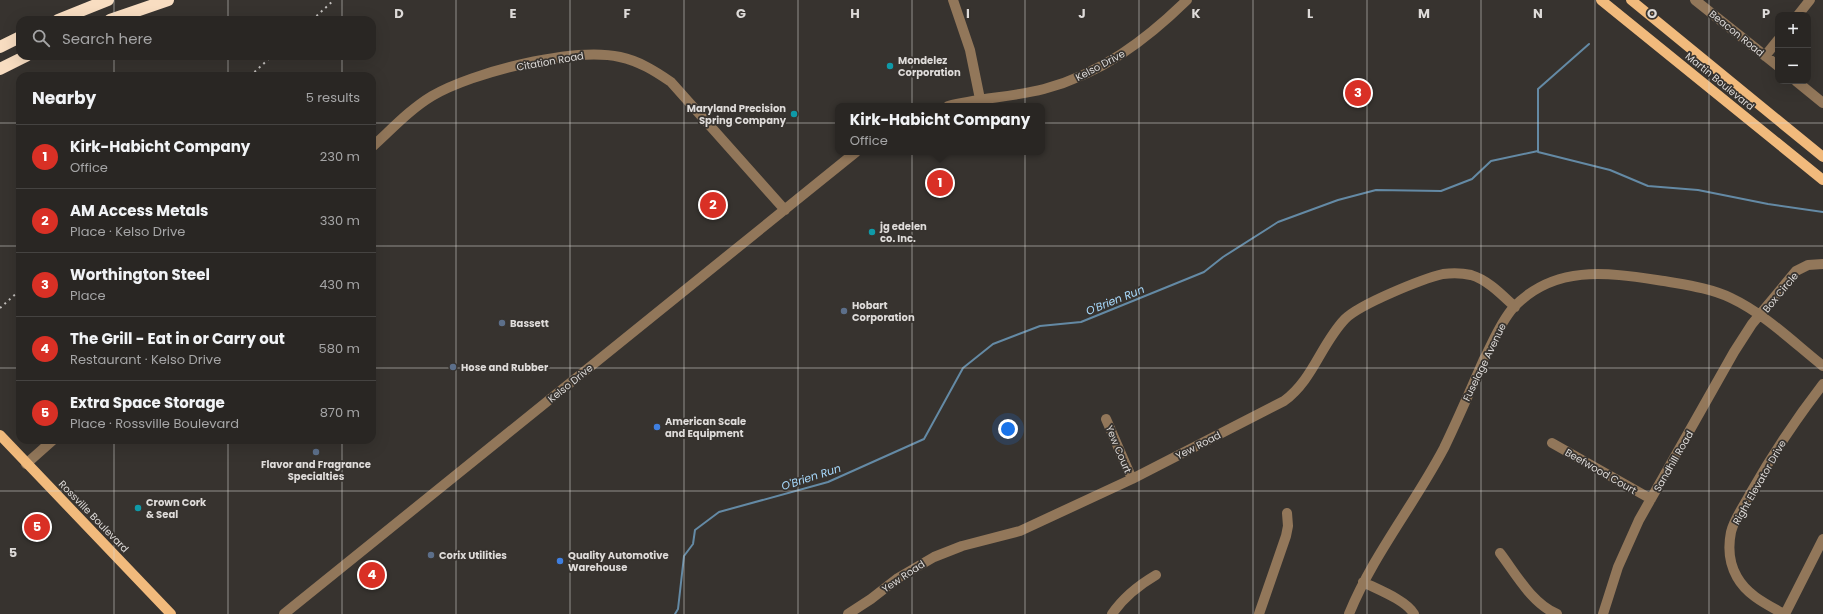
<!DOCTYPE html>
<meta charset="utf-8">
<style>
body{margin:0;font-family:Poppins,sans-serif;background:#312e2b;color:#f1f3f6}
.controls{position:absolute;right:12px;top:12px;display:grid;overflow:hidden;border-radius:8px;box-shadow:0 4px 16px #0002}
.controls button{width:36px;height:36px;display:grid;place-items:center;padding:0;border:0;border-bottom:1px solid #454341;background:#292623;color:#f1f3f6;font:20px sans-serif}
.you{position:absolute;left:1008px;top:429px;width:14px;height:14px;margin:-10px;border:3px solid #fff;border-radius:50%;background:#1a73e8;box-shadow:0 0 0 6px #1a73e833}
.badge{display:grid;place-items:center;width:26px;height:26px;border-radius:50%;background:#d93025;color:#fff;font-size:13px;font-weight:700}
.pin{position:absolute;translate:-50% -50%;border:2px solid #fff;box-shadow:0 1px 4px #0006}
.popup{position:absolute;left:835px;top:103px;width:210px;height:52px;box-sizing:border-box;display:grid;place-content:center;border-radius:8px;background:#292623;filter:drop-shadow(0 1px 3px #0005);font-size:13px;white-space:nowrap;color:#a5a5a6}
.popup b{font-size:15px;color:#f1f3f6}
.popup::after{content:'';position:absolute;left:50%;top:100%;margin-left:-8px;border:8px solid transparent;border-top-color:#292623}
.list{margin:0;padding:0;list-style:none}
h2{display:flex;justify-content:space-between;align-items:center;height:52px;margin:0;padding:0 16px;font-size:17px}
h2 small{font-size:13px;font-weight:400;color:#a5a5a6}
.list li{display:grid;grid-template-columns:26px 1fr auto;gap:12px;align-items:center;box-sizing:border-box;height:64px;padding:0 16px;border-top:1px solid #454341}
.list b{display:block;font-size:15px;white-space:nowrap}
.list p{margin:0;font-size:13px;white-space:nowrap;color:#a5a5a6}
.list em{font-size:13px;font-style:normal;color:#a5a5a6}
.icon{flex:none;width:22px;height:22px;fill:none;stroke:currentColor;stroke-width:2;stroke-linecap:round;stroke-linejoin:round}
.map{position:relative;flex:none;width:1823px;height:614px;overflow:hidden}
.search{position:absolute;background:#292623;box-shadow:0 4px 16px #0002;left:16px;top:16px;width:360px;height:44px;display:flex;align-items:center;gap:10px;box-sizing:border-box;padding:0 14px;border-radius:12px;color:#a5a5a6;font-size:15px}
.panel{position:absolute;background:#292623;box-shadow:0 4px 16px #0002;left:16px;top:72px;width:360px;height:372px;border-radius:12px}
.map>svg:first-child{display:block}
.lines{fill:none;stroke-linecap:round;stroke-linejoin:round}
.stream{stroke:#648aa5;stroke-width:2}
.minor{stroke:#92775a;stroke-width:10}
.major{stroke:#f1ba7c;stroke-width:10}
.highway{stroke:#f8ddc1;stroke-width:12}
.rail{stroke:#c2bfbc;stroke-width:2;stroke-dasharray:2 4;stroke-linecap:butt}
.grid{fill:none;stroke:#dedbd9;stroke-width:1;stroke-opacity:0.55}
.culture-dot{fill:#0f9aa8;stroke:#37332f;stroke-width:1.5}
.service-dot{fill:#5c6f8a;stroke:#37332f;stroke-width:1.5}
.shop-dot{fill:#3f7fe0;stroke:#37332f;stroke-width:1.5}
.labels{text-anchor:middle;stroke-width:3.5;stroke-linejoin:round;paint-order:stroke}
.street-label{font-size:10px;fill:#dedbd9;stroke:#37332f}
.poi-label{font-size:10px;font-weight:bold;fill:#dedbd9;stroke:#37332f;text-anchor:start}
.water-label{font-size:11px;font-style:italic;fill:#a8dafd;stroke:#37332f}
.grid-label{font-size:13px;text-anchor:middle;font-weight:bold;fill:#dedbd9;stroke:#37332f;stroke-width:3.5;stroke-linejoin:round;paint-order:stroke}
</style>
<div class="map">
<svg width="1823" height="614" viewBox="0 0 1823 614">
<rect width="100%" height="100%" fill="#37332f"/>
<g class="lines">
<path class="stream" d="M1538,152L1610,170L1648,186L1698,190L1768,204L1823,212
M675,614L678,609L684,556L693,544L695,530L719,512L828,482L924,439L963,368L993,344L1040,326L1081,322L1204,272L1223,257L1278,222L1338,200L1376,190L1441,191L1472,179L1491,161L1538,151V89L1589,44"/>
<path class="minor" d="M953,0L970,50L980,99
M1695,0L1778,66
M1798,15L1810,0
M1765,56L1778,40
M1796,81L1823,103
M948,106C980,98 1013,97 1044,89C1101,74 1146,40 1187,0
M372,147C392,129 409,110 432,96C473,72 573,47 620,57C639,61 655,71 671,82L785,210
M1106,419L1132,479
M1552,443L1651,499
M26,464L53,440
M1500,553C1516,574 1532,604 1557,614
M1363,582C1377,589 1406,600 1414,614
M284,614L856,152
M848,614L871,599L898,578L934,557L962,546L1020,531L1132,479L1284,401C1313,380 1321,344 1345,319C1360,304 1422,279 1443,274C1452,273 1462,273 1471,275C1488,280 1502,295 1515,307
M1112,614C1123,598 1139,585 1156,575
M1259,614L1286,536L1288,526L1287,513
M1349,614C1373,555 1414,505 1444,448C1458,419 1471,389 1484,359C1493,342 1500,323 1513,308C1555,263 1610,273 1664,281C1686,285 1710,288 1731,298C1765,314 1794,343 1823,366
M1603,614L1618,567L1639,520L1734,352L1752,324L1796,271L1808,265L1823,264
M1784,614C1766,604 1747,595 1737,577C1729,563 1728,547 1731,532C1734,519 1744,506 1750,494C1772,455 1796,419 1823,384
M1785,614L1823,539"/>
<path class="major" d="M1601,0L1823,180
M1631,0L1823,157
M0,435L171,614"/>
<path class="highway" d="M58,20L108,0
M110,20L168,0
M0,47L20,37
M0,69L26,56"/>
<path class="rail" d="M312,20L334,0
M250,76L272,56
M0,308L20,290"/>
</g>
<path class="grid" d="M114,0V20M228,0V20M342,0V20M456,0V614M570,0V614M684,0V614M798,0V614M912,0V614M1025,0V614M1139,0V614M1253,0V614M1367,0V614M1481,0V614M1595,0V614M1709,0V614M114,56V76M228,56V76M342,56V76M0,123H20M372,123H1823M0,246H20M372,246H1823M0,368H20M372,368H1823M114,440V614M228,440V614M342,440V614M0,491H1823"/>
<g class="culture-dot">
<circle cx="890" cy="66" r="4"/>
<circle cx="794" cy="114" r="4"/>
<circle cx="872" cy="232" r="4"/>
<circle cx="138" cy="508" r="4"/>
</g>
<g class="service-dot">
<circle cx="844" cy="311" r="4"/>
<circle cx="502" cy="323" r="4"/>
<circle cx="453" cy="367" r="4"/>
<circle cx="316" cy="452" r="4"/>
<circle cx="431" cy="555" r="4"/>
</g>
<g class="shop-dot">
<circle cx="657" cy="427" r="4"/>
<circle cx="560" cy="561" r="4"/>
</g>
<g class="labels">
<g class="street-label">
<text transform="translate(1737 33) rotate(39)" y="4">Beacon Road</text>
<text transform="translate(550 61) rotate(-10)" y="4">Citation Road</text>
<text transform="translate(1100 65) rotate(-28)" y="4">Kelso Drive</text>
<text transform="translate(1720 81) rotate(39)" y="4">Martin Boulevard</text>
<text transform="translate(1780 292) rotate(-50)" y="4">Box Circle</text>
<text transform="translate(1484 362) rotate(-64)" y="4">Fuselage Avenue</text>
<text transform="translate(570 383) rotate(-39)" y="4">Kelso Drive</text>
<text transform="translate(1198 445) rotate(-27)" y="4">Yew Road</text>
<text transform="translate(1119 449) rotate(67)" y="4">Yew Court</text>
<text transform="translate(1673 461) rotate(-60)" y="4">Sandhill Road</text>
<text transform="translate(1601 471) rotate(30)" y="4">Beefwood Court</text>
<text transform="translate(1759 482) rotate(-60)" y="4">Right Elevator Drive</text>
<text transform="translate(94 516) rotate(46)" y="4">Rossville Boulevard</text>
<text transform="translate(903 576) rotate(-34)" y="4">Yew Road</text>
</g>
<g class="poi-label">
<text x="898" y="64">Mondelez<tspan x="898" dy="12">Corporation</tspan></text>
<text x="786" y="112" text-anchor="end">Maryland Precision<tspan x="786" dy="12">Spring Company</tspan></text>
<text x="880" y="230">jg edelen<tspan x="880" dy="12">co. Inc.</tspan></text>
<text x="852" y="309">Hobart<tspan x="852" dy="12">Corporation</tspan></text>
<text x="510" y="327">Bassett</text>
<text x="461" y="371">Hose and Rubber</text>
<text x="665" y="425">American Scale<tspan x="665" dy="12">and Equipment</tspan></text>
<text x="316" y="468" text-anchor="middle">Flavor and Fragrance<tspan x="316" dy="12">Specialties</tspan></text>
<text x="146" y="506">Crown Cork<tspan x="146" dy="12">&amp; Seal</tspan></text>
<text x="439" y="559">Corix Utilities</text>
<text x="568" y="559">Quality Automotive<tspan x="568" dy="12">Warehouse</tspan></text>
</g>
<g class="water-label">
<text transform="translate(1115 300) rotate(-22)" y="4">O'Brien Run</text>
<text transform="translate(811 477) rotate(-18)" y="4">O'Brien Run</text>
</g>
</g>
<g class="grid-label">
<text x="399" y="18">D</text>
<text x="513" y="18">E</text>
<text x="627" y="18">F</text>
<text x="741" y="18">G</text>
<text x="855" y="18">H</text>
<text x="968" y="18">I</text>
<text x="1082" y="18">J</text>
<text x="1196" y="18">K</text>
<text x="1310" y="18">L</text>
<text x="1424" y="18">M</text>
<text x="1538" y="18">N</text>
<text x="1652" y="18">O</text>
<text x="1766" y="18">P</text>
<text x="13" y="557">5</text>
</g>
</svg>
<div class="controls">
<button>+</button>
<button>−</button>
</div>
<div class="you"></div>
<div class="pin badge" style="left:940px;top:183px">1</div>
<div class="popup"><b>Kirk-Habicht Company</b>Office</div>
<div class="pin badge" style="left:713px;top:205px">2</div>
<div class="pin badge" style="left:1358px;top:93px">3</div>
<div class="pin badge" style="left:372px;top:575px">4</div>
<div class="pin badge" style="left:37px;top:527px">5</div>
<div class="search"><svg class="icon" aria-label="search" viewBox="0 0 24 24"><circle cx="10" cy="10" r="6"/><path d="M15 15l6 6"/></svg>Search here</div>
<section class="panel">
<h2>Nearby<small>5 results</small></h2>
<ul class="list">
<li><span class="badge">1</span><div><b>Kirk-Habicht Company</b><p>Office</p></div><em>230 m</em></li>
<li><span class="badge">2</span><div><b>AM Access Metals</b><p>Place · Kelso Drive</p></div><em>330 m</em></li>
<li><span class="badge">3</span><div><b>Worthington Steel</b><p>Place</p></div><em>430 m</em></li>
<li><span class="badge">4</span><div><b>The Grill - Eat in or Carry out</b><p>Restaurant · Kelso Drive</p></div><em>580 m</em></li>
<li><span class="badge">5</span><div><b>Extra Space Storage</b><p>Place · Rossville Boulevard</p></div><em>870 m</em></li>
</ul>
</section>
</div>
